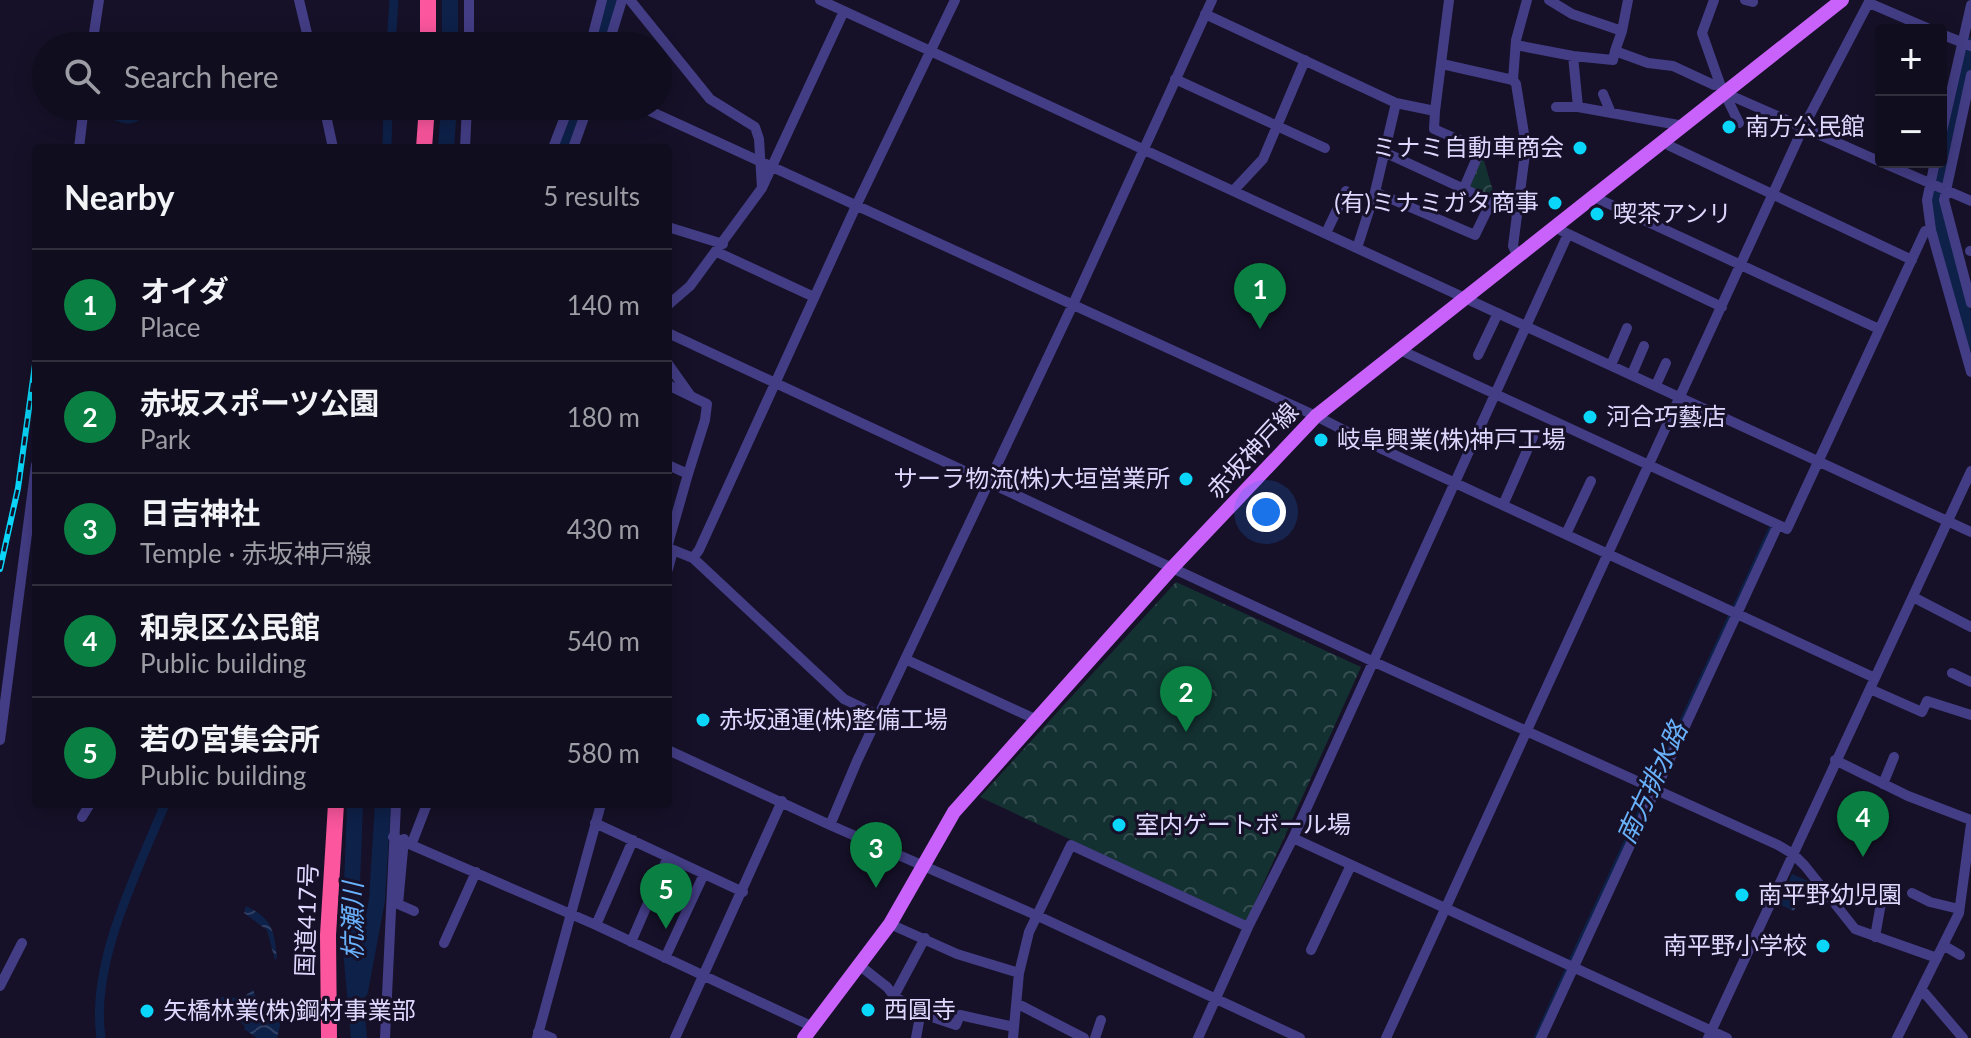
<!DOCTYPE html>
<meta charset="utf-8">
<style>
body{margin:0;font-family:Lato,"Noto Sans JP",sans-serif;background:#1e1b2b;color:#f1f3f6}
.controls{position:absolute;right:24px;top:24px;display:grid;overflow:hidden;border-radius:8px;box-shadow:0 4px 20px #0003}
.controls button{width:72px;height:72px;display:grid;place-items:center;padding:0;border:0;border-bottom:2px solid #302d3c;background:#100d1e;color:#f1f3f6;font:40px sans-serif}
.you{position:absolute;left:1266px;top:512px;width:28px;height:28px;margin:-20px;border:6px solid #fff;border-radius:50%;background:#1a73e8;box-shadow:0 0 0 12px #1a73e833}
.badge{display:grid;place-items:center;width:52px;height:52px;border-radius:50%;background:#0b8043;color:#fff;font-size:26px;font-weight:700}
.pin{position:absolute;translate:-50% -66px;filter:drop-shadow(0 2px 4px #0008)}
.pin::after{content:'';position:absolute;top:42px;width:28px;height:24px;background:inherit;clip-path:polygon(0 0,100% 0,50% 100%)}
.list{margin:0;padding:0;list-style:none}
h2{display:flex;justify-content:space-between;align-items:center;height:104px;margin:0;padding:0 32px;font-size:34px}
h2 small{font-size:26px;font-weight:400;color:#9c9ca4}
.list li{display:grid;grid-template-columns:52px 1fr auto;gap:24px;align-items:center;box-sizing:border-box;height:112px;padding:0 32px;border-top:2px solid #302d3c}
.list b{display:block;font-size:30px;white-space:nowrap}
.list p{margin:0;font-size:26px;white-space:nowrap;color:#9c9ca4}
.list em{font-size:26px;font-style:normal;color:#9c9ca4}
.icon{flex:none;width:44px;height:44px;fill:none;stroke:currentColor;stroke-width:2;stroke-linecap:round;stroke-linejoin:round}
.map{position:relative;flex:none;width:1971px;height:1038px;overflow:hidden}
.search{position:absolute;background:#100d1e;box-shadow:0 4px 20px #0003;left:32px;top:32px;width:640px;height:88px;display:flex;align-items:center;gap:20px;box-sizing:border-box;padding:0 28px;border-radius:44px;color:#9c9ca4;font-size:30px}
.panel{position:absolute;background:#100d1e;box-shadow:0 4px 20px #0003;left:32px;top:144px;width:640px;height:664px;border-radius:8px}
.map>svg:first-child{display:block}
.forest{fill:url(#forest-crowns)}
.water{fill:url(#water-waves)}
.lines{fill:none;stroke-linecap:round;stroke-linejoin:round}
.stream{stroke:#0e2149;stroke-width:3}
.canal{stroke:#0e2149;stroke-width:9}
.river{stroke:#0e2149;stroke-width:16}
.minor{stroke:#433d85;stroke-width:10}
.major{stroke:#c962fb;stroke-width:14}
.highway{stroke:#fb569e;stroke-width:16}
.rail-casing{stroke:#09d6f9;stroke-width:6}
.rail{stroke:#161128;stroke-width:3;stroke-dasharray:9;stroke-linecap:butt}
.poi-dot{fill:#09d6f9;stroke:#161128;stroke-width:3}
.labels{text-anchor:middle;stroke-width:6;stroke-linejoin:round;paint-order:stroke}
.poi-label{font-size:24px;fill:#ded8fe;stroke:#161128;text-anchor:start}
.street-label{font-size:24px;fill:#ded8fe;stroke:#161128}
.water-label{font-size:26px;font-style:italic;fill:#69b1fb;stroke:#161128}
</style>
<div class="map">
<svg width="1971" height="1038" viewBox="0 0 1971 1038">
<defs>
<pattern id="forest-crowns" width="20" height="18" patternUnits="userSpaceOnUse" patternTransform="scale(2)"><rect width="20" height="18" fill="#143132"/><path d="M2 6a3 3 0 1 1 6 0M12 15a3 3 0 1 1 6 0" fill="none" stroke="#364e51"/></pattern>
<pattern id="water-waves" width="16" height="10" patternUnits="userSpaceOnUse" patternTransform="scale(2)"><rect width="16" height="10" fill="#0e2149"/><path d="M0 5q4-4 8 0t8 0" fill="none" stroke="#314064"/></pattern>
</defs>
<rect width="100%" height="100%" fill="#161128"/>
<path class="forest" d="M1482,154L1495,198L1470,187Z
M1176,582L1361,667L1246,922L980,797Z"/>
<path class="water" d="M105,106H149C143,123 129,128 113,119Z
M1792,874L1808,881L1794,911L1779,904Z
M246,906C273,919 274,931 277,958L275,960L267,930L244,913Z
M253,990L258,1002L256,1007L283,1013L277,1038H257L244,1029L245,1026L215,1002L219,997L242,998Z"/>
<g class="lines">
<path class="stream" d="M1733,609L1770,528
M1570,961L1730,615
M1535,1038L1567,968"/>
<path class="canal" d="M391,46L394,0
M387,148L388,106
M101,1038C90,963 137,873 165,804"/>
<path class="river" d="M450,0V46
M1971,45L1935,197L1940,229L1971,342
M601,46L612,0
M446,148L449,106
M564,148L579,106
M355,804L350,939L359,1038
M360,991L377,900L383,804"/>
<path class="minor" d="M299,0L310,46
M630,0L710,99L755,127L759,139L762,188
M820,0L1971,532
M1549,0L1572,14L1622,31L1615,51L1648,63L1673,66L1714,85L1720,84
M1714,0L1702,33L1720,84L1739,123
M1745,0L1753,2
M1869,3L1932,30
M1205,14L1396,103L1435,111L1449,0
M1622,31L1628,0
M1941,34L1971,46
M1516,45L1573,56L1613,60L1615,51
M92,46L99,0
M469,46V0
M590,46L602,0
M608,46L622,0
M1573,56L1578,107L1684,126
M1442,64L1513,80L1516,84L1526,146L1513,246L1517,255
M1971,75L1944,200L1971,303
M1175,79L1325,148
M1513,80L1516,40L1527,0
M1725,93L1881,162
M1603,94L1611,113
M324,106L333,148
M639,106L1316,416L1369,443L1875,678
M1556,107H1578
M1435,111L1434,129L1477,148L1479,153L1464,188
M1941,136L1971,5
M1664,141L1670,146L1912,260
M79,148L84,106
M465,148L467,106
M553,148L569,106
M573,148L588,106
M1384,152L1516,213
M1881,162L1971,201
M1234,190L1263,159L1305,60
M1375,192L1475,235L1491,202
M1592,196L1879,329
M668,227L723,244
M1931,230L1971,372
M1562,231L1722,307
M1326,233L1346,191
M1357,248L1375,192L1396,103
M1970,251H1971
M717,252L814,297
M668,305L690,286L762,188L844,11
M668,333L1372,661L1778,845L1793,854L1805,866L1855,929L1937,958
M1398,349L1787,529L1925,231L1931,230L1927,200L1935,162
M1478,355L1498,313
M668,364L690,395
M1611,365L1627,328
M1632,374L1644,346
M668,385L707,404L705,420L688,474
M1656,385L1666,363
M668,465L688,474L668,544
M1503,505L1533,437
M1566,534L1591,481
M668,548L693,558L844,699L879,716
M693,558L699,550L856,206L955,0
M668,569L673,551
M1913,597L1971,627
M905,659L1035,719
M1952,673L1971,682
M1870,689L1922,712L1927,701L1971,715
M0,740L36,465
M668,750L830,825L1038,916L1300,1038
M1835,760L1908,796L1971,820
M1883,784L1894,757
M82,817L90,804
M595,823L743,892
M830,825L857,761L1075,300L1212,0
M393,837L596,925L811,1026
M1293,838L1727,1038
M404,839L398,904L414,911
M412,843L427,804
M1912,893L1930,902L1959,909
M890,924L957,954L1019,973
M596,925L633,840
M1875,937L1881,903
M631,942L668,857
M444,943L476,872
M1943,945L1960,955
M1311,950L1351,865
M665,958L704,874
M859,965L887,987L894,996L915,1009L920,1016L916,1038
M0,986L22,943
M1922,990L1963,1038
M894,996L925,938
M1018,1004L1084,1038
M920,1016H929L956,1025L960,1015L1014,1027
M538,1032L552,1038
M385,1038L396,804
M537,1038L601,804
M675,1038L782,801
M1013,1038L1019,973L1029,932L1071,845L1248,927
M1095,1038L1101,1020
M1198,1038L1249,925L1293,838L1568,234
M1386,1038L1803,128L1870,0
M1541,1038L1777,527
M1708,1038L1971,471
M1897,1038L1959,913L1971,824"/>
<path class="major" d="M804,1038L890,924L954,812L1172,568L1316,416L1842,0"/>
<path class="highway" d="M428,46V0
M424,148L427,106
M329,1038L328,935L336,804"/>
<defs>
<path id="rail" d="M0,569L18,488L36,357"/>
</defs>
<use href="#rail" class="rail-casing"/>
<use href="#rail" class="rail"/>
</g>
<g class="poi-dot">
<circle cx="1729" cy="127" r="8"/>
<circle cx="1580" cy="148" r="8"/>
<circle cx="1555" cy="203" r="8"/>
<circle cx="1597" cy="214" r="8"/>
<circle cx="1590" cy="417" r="8"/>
<circle cx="1321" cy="440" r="8"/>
<circle cx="1186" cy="479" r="8"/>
<circle cx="703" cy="720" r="8"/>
<circle cx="1119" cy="825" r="8"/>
<circle cx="1742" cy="895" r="8"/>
<circle cx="1823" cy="946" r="8"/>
<circle cx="868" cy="1010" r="8"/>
<circle cx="147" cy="1011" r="8"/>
</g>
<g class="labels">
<g class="poi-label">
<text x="1745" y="135">南方公民館</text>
<text x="1564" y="156" text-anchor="end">ミナミ自動車商会</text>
<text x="1539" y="211" text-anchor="end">(有)ミナミガタ商事</text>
<text x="1613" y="222">喫茶アンリ</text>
<text x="1606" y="425">河合巧藝店</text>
<text x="1337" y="448">岐阜興業(株)神戸工場</text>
<text x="1170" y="487" text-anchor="end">サーラ物流(株)大垣営業所</text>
<text x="719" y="728">赤坂通運(株)整備工場</text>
<text x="1135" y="833">室内ゲートボール場</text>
<text x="1758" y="903">南平野幼児園</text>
<text x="1807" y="954" text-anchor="end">南平野小学校</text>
<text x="884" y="1018">西圓寺</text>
<text x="163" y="1019">矢橋林業(株)鋼材事業部</text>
</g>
<g class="street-label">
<text transform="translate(1253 451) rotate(-47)" y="8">赤坂神戸線</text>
<text transform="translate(307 920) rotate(-88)" y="8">国道417号</text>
</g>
<g class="water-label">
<text transform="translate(1652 783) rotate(-65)" y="9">南方排水路</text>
<text transform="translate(353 921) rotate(-90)" y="9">杭瀬川</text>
</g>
</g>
</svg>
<div class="controls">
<button>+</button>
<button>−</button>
</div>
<div class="you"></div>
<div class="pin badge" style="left:1260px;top:329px">1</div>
<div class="pin badge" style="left:1186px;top:732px">2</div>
<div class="pin badge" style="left:876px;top:888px">3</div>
<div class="pin badge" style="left:1863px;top:857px">4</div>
<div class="pin badge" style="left:666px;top:929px">5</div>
<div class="search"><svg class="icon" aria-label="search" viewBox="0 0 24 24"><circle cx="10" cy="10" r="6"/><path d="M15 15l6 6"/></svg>Search here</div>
<section class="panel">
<h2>Nearby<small>5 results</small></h2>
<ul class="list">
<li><span class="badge">1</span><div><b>オイダ</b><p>Place</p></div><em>140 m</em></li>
<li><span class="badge">2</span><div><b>赤坂スポーツ公園</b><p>Park</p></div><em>180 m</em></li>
<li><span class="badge">3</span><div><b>日吉神社</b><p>Temple · 赤坂神戸線</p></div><em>430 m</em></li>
<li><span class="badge">4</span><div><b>和泉区公民館</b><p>Public building</p></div><em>540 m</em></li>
<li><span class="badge">5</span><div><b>若の宮集会所</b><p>Public building</p></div><em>580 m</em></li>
</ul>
</section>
</div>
